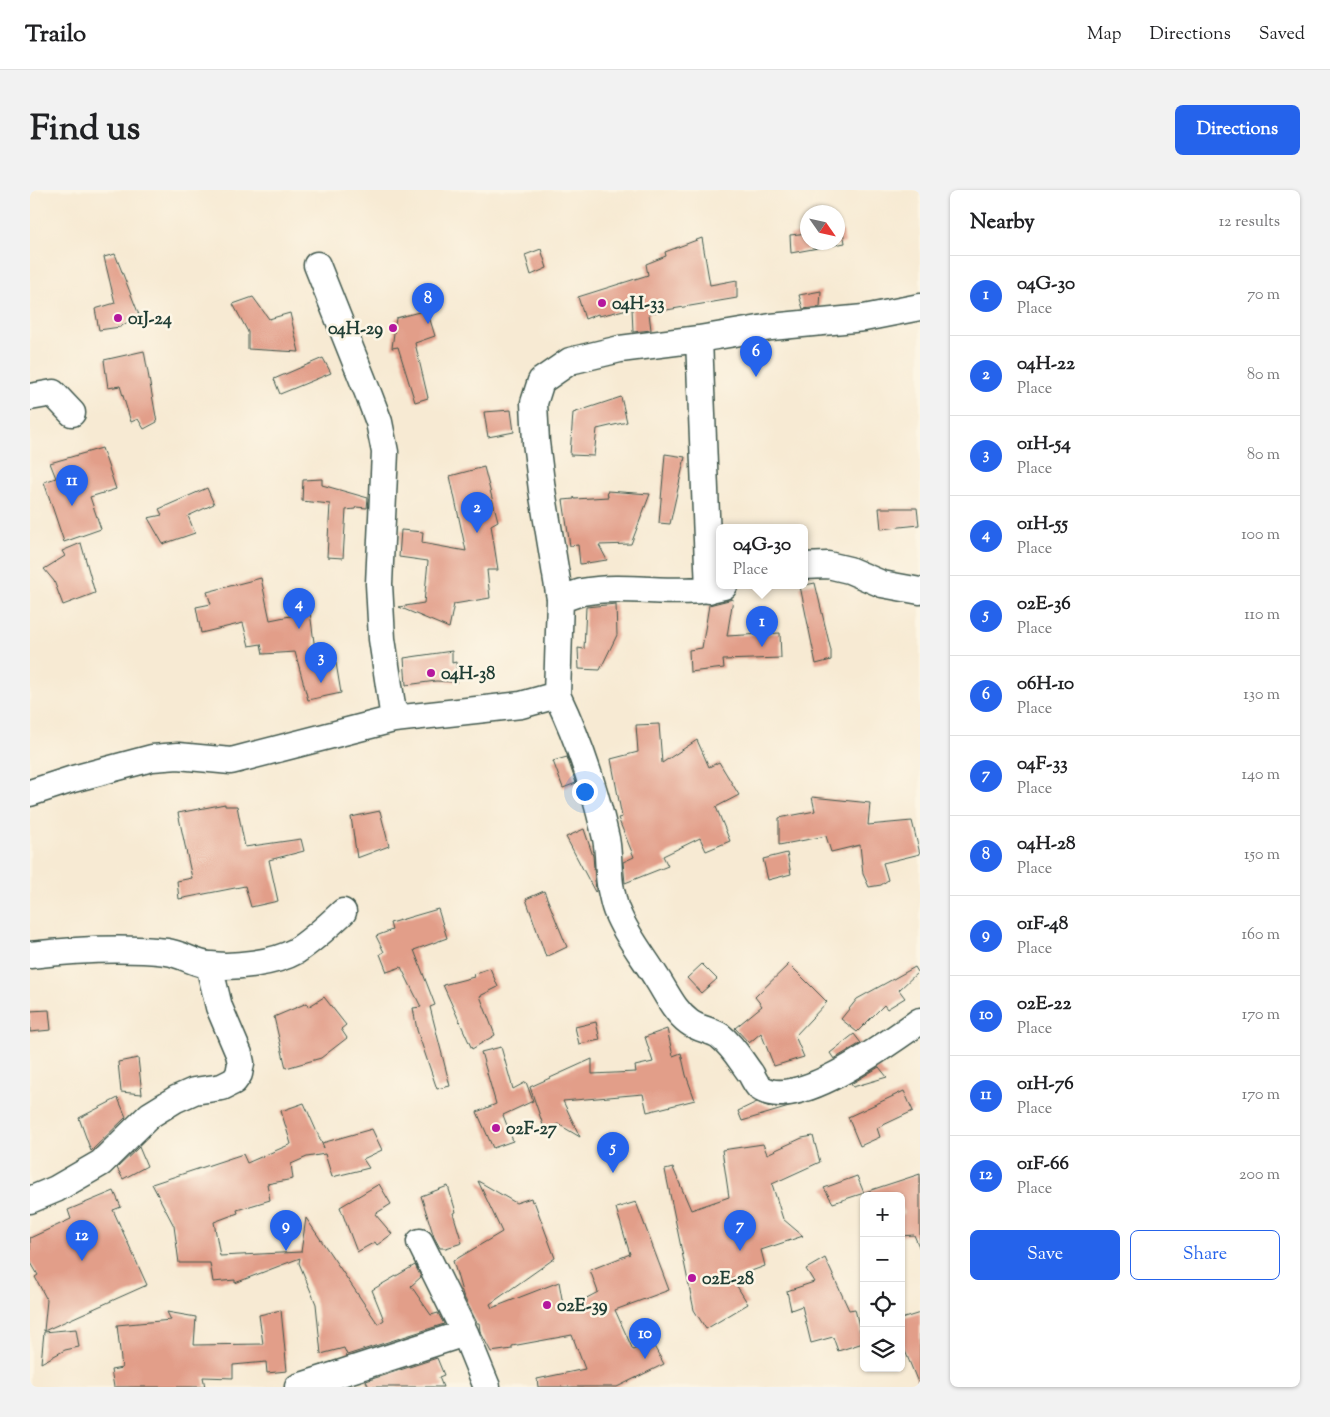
<!DOCTYPE html>
<meta charset="utf-8">
<style>
body{margin:0;font-family:"Sorts Mill Goudy",serif;background:#f2f2f2;color:#202124}
.controls{position:absolute;right:15px;bottom:15px;display:grid;overflow:hidden;border-radius:8px;box-shadow:0 1px 4px #0004}
.controls button{width:45px;height:45px;display:grid;place-items:center;padding:0;border:0;border-bottom:1px solid #e0e0e0;background:#fff;color:#202124;font:25px sans-serif}
.compass{position:absolute;left:770px;top:15px;width:45px;height:45px;border-radius:50%;background:#fff;box-shadow:0 1px 4px #0004;rotate:124deg}
.you{position:absolute;left:554px;top:601px;width:18px;height:18px;margin:-12px;border:4px solid #fff;border-radius:50%;background:#1a73e8;box-shadow:0 0 0 8px #1a73e833}
.badge{display:grid;place-items:center;width:32px;height:32px;border-radius:50%;background:#2563eb;color:#fff;font-size:16px;font-weight:700}
.pin{position:absolute;translate:-50% -41px;filter:drop-shadow(0 1px 2px #0008)}
.pin::after{content:'';position:absolute;top:26px;width:18px;height:15px;background:inherit;clip-path:polygon(0 0,100% 0,50% 100%)}
.popup{position:absolute;left:686px;top:334px;width:92px;height:65px;box-sizing:border-box;display:grid;place-content:center;border-radius:8px;background:#fff;filter:drop-shadow(0 1px 4px #0005);font-size:16px;white-space:nowrap;color:#757577}
.popup b{font-size:19px;color:#202124}
.popup::after{content:'';position:absolute;left:50%;top:100%;margin-left:-10px;border:10px solid transparent;border-top-color:#fff}
.list{margin:0;padding:0;list-style:none}
h2{display:flex;justify-content:space-between;align-items:center;height:65px;margin:0;padding:0 20px;font-size:21px}
h2 small{font-size:16px;font-weight:400;color:#757577}
.list li{display:grid;grid-template-columns:32px 1fr auto;gap:15px;align-items:center;box-sizing:border-box;height:80px;padding:0 20px;border-top:1px solid #e0e0e0}
.list b{display:block;font-size:19px;white-space:nowrap}
.list p{margin:0;font-size:16px;white-space:nowrap;color:#757577}
.list em{font-size:16px;font-style:normal;color:#757577}
.actions{display:flex;gap:10px;padding:15px 20px}
.actions a{flex:1;padding:11px 0;border:1px solid #2563eb;border-radius:8px;text-align:center;font-size:18px;color:#2563eb}
.actions .main{background:#2563eb;color:#fff}
.icon{flex:none;width:28px;height:28px;fill:none;stroke:currentColor;stroke-width:2;stroke-linecap:round;stroke-linejoin:round}
.map{position:relative;flex:none;width:890px;height:1197px;overflow:hidden;border-radius:8px}
header{display:flex;align-items:center;gap:30px;box-sizing:border-box;height:70px;padding:0 25px;background:#fff;border-bottom:1px solid #e0e0e0}
header strong{font-size:24px}
nav{display:flex;gap:28px;margin-inline-start:auto;font-size:18px}
.intro{display:flex;align-items:center;justify-content:space-between;box-sizing:border-box;height:120px;padding:0 30px}
h1{margin:0;font-size:35px}
.button{padding:12px 22px;border-radius:8px;background:#2563eb;color:#fff;font-size:18px;font-weight:700}
main{display:flex;gap:30px;padding:0 30px}
aside{flex:1;background:#fff;border-radius:8px;box-shadow:0 1px 4px #0004}
.map>svg:first-child{display:block}
.building{fill:#e29e89}
.lines{fill:none;stroke-linecap:round;stroke-linejoin:round}
.minor-casing{stroke:#3f574c;stroke-width:29}
.minor{stroke:#fff;stroke-width:26}
.poi-dot{fill:#b5179e;stroke:#fcf5e5;stroke-width:2}
.labels{text-anchor:middle;stroke-width:5;stroke-linejoin:round;paint-order:stroke}
.poi-label{font-size:18px;font-weight:bold;fill:#1f3d34;stroke:#fcf5e5;text-anchor:start}
</style>
<header>
<strong>Trailo</strong>
<nav><a>Map</a><a>Directions</a><a>Saved</a></nav>
</header>
<div class="intro"><h1>Find us</h1><a class="button">Directions</a></div>
<main>
<div class="map">
<svg width="890" height="1197" viewBox="0 0 890 1197">
<rect width="100%" height="100%" fill="#fcf5e5"/>
<filter id="ink" filterUnits="userSpaceOnUse"><feTurbulence type="fractalNoise" baseFrequency=".02" numOctaves="2"/><feDisplacementMap in="SourceGraphic" scale="10" xChannelSelector="R" yChannelSelector="G"/><feConvolveMatrix kernelMatrix="1 2 1 2 8 2 1 2 1" color-interpolation-filters="sRGB"/></filter>
<filter id="wash" filterUnits="userSpaceOnUse"><feTurbulence type="fractalNoise" baseFrequency=".0096" numOctaves="4" result="noise"/><feDisplacementMap in="SourceGraphic" scale="20" xChannelSelector="R" yChannelSelector="G"/><feGaussianBlur stdDeviation="1.12" result="paint"/><feColorMatrix in="noise" values="0 0 0 0 0 0 0 0 0 0 0 0 0 0 0 0 0 1.4 0 .05"/><feComposite in="paint" operator="in"/></filter>
<g filter="url(#wash)">
<rect width="100%" height="100%" fill="#f7ead3"/>
<g id="blocks">
<path class="building" d="M808,41H813L815,53L761,63L760,45L778,43V52H808Z
M672,48L680,95L707,90V108L619,123L621,140L603,142L602,118L569,126L568,124L555,129L548,107L618,85L616,74L636,66L635,62Z
M511,59L517,78L501,85L495,65Z
M85,64L109,125L90,137L69,140L65,119L85,113L74,67Z
M791,101L790,117L773,119L769,105Z
M223,107L239,129L260,123L269,162L218,159V142L203,114Z
M397,120L405,146L385,153L398,208L385,212L368,157L362,158L366,128Z
M114,161L127,232L114,239L108,229L101,232L90,196L78,198L74,170Z
M293,168L301,183L250,204L244,189Z
M591,207L597,232L567,239L564,266L540,265L543,223Z
M481,220L484,242L458,247L454,222Z
M72,258L86,299L60,307L71,339L34,352L14,292L26,288L20,273Z
M635,264L655,267L640,334L629,333Z
M454,277L468,331L461,335L468,380H457L460,408L424,414L419,438L369,417L394,413L398,371L369,367L371,340L393,342L392,353L436,361L420,286Z
M292,289V295L338,308L337,318L326,317L325,319L316,320L313,368L297,367L300,314L272,311L273,290Z
M177,298L184,314L158,326L165,343L133,354L118,328L132,325L129,319Z
M577,301L620,304L601,354L569,355L577,370L550,374L548,355L540,356L533,310L544,309V307L545,309L578,307Z
M849,318H887L889,335L851,339Z
M51,353L65,403L33,415L24,391L14,379L35,366L32,361Z
M231,388L240,430L280,422L287,475L306,473L311,503L278,510L265,462L233,464L231,454L219,456L213,433L171,443L166,417L181,414L177,402Z
M785,393L801,461V470L786,474L770,396Z
M703,409L697,446L750,443L751,468L693,470L694,478L660,482L659,460L672,458L679,415Z
M586,414L587,445L570,480L549,479L548,458L554,459L556,417Z
M422,461V473L426,472L427,492L406,491L376,495L374,468Z
M629,534L632,573L667,550L679,577L689,572L709,605L686,617L700,651L676,661L670,648L633,666L638,676L595,693L593,672L604,667L588,628L592,627L581,569L608,562L606,535Z
M537,567L546,593L533,598L523,571Z
M782,607L840,613L838,635L882,631L890,664L853,673L858,690L851,695L839,697L833,684L830,655L801,662L796,646L749,655V628L785,621Z
M195,614V616H207L215,657L271,649L274,661L239,670L248,711L221,717L215,696L149,709L147,691L162,688L148,623Z
M350,621L359,656L327,668L321,627Z
M554,639L563,666L566,701L565,702L536,647Z
M757,663L761,684L738,690L733,669Z
M514,701L537,757L516,767L496,709Z
M408,719L417,748L384,760L405,815L400,817L420,896L407,899L387,840L383,818L391,817L371,777L357,782L350,764L354,762L346,746L362,740L360,733Z
M672,774L687,789L671,803L657,788Z
M759,774L797,812L765,846L774,867L744,876L731,843L719,853L705,838L732,816L725,807Z
M885,777L888,782L869,800L875,808L857,819L854,815L827,842L811,829L827,809Z
M460,778L468,797L450,806L465,845L442,859L413,795L444,787L443,784Z
M294,807L316,835L311,839L317,848L291,868L256,878L244,827L277,813L278,817Z
M19,820L21,840L0,842V821Z
M566,832L570,850L549,854L545,837Z
M637,839L643,866L651,863L656,885L665,910L617,922L613,904L533,911L550,947L528,934L515,941L500,897L562,869V884L606,882L605,876L623,872L615,847Z
M824,844L831,853L804,869L800,863Z
M471,857L483,899L496,892L503,911L473,925L483,951L463,958L447,922L466,914L451,862Z
M108,868L112,904L91,902L88,872Z
M849,877L857,887L823,897L821,894Z
M874,901L883,921L847,938L850,947L830,956L818,927Z
M88,908L96,927L61,961L49,928Z
M727,912L740,917H759L712,931L708,921Z
M274,913L294,958L292,953L342,939L352,960L333,969L339,978L302,987L295,964L277,967L261,974L263,989L237,994L240,1010L207,1020L208,1023L184,1032L190,1066L271,1062L276,1028L348,1134L354,1130L342,1100L385,1075L391,1087L381,1096L401,1125L408,1123L414,1134L317,1165L314,1158L291,1164L286,1114L269,1073L270,1068L205,1093V1090L183,1092L180,1073H149L144,1036L122,994L213,964L217,973L261,954L251,921Z
M783,946L790,972L742,994L753,1029L773,1046L731,1060L735,1076L702,1088L718,1114L676,1139L664,1120L635,980L643,978L661,1020L699,1007L692,960L733,954L737,964L772,948Z
M109,957L117,976L93,989L87,978Z
M890,984V1059L884,1045L871,1046V1025L874,1023L871,1018V1006H835V1002Z
M827,986L834,1003L803,1013L794,998Z
M448,991L486,1013L501,1008L502,1012L504,1011L525,1068L460,1114L462,1118L529,1092L534,1120L568,1102L560,1080L600,1064L586,1018L606,1012L639,1100L585,1120L603,1160L621,1151L634,1174L587,1197H508L507,1189L555,1179L542,1145L482,1156V1159L461,1162L450,1141L449,1133H447L433,1105L423,1071L472,1042Z
M349,994L361,1014L345,1024L362,1044L347,1055L345,1052L327,1062L310,1017Z
M418,996L426,1022L423,1023L432,1053L416,1058H410L404,1047L391,1006Z
M84,1001L91,1017L83,1020L117,1095L14,1141L17,1110L5,1087L8,1085L0,1071V1048L41,1029L38,1020Z
M795,1068L819,1120L825,1119L833,1153L808,1161L803,1147L781,1153L772,1116L761,1120L757,1101L784,1092L776,1079Z
M251,1120L257,1181L237,1183L236,1172L203,1175V1188L173,1187L175,1197H84L81,1180L92,1178L87,1135L141,1130L137,1122L166,1127L164,1155L233,1154L229,1125Z
M890,1123V1195H889L871,1151V1129Z
M46,1139L49,1157L35,1160L11,1173L14,1142Z
M407,1168L414,1185L409,1187L413,1197H339L336,1191Z"/>
</g>
</g>
<g filter="url(#ink)">
<use href="#blocks" fill-opacity="0" stroke="#3f574c" stroke-width="1"/>
<g class="lines">
<defs>
<path id="minor" d="M287,75L338,203L349,232L355,262L349,394L352,449L364,529
M669,149L679,400
M0,207L23,203L42,223
M774,376L798,375L819,380L852,394L890,401
M530,409L512,300L506,252L504,213L511,191L540,171L590,159L669,149L741,137L834,128L890,117
M527,505L530,409C538,407 545,404 552,402C599,393 648,408 694,396
M0,603L43,589L122,568L148,566L201,571L364,529L491,515L527,505C548,549 564,596 575,644C580,662 577,682 581,700C583,708 584,716 587,722C596,745 613,766 626,787C636,802 644,821 659,832C668,839 681,840 690,846C704,857 711,871 721,884C723,888 726,894 729,897C765,924 859,852 890,831
M0,765C44,760 92,757 137,762C152,764 165,774 180,775C204,778 245,773 266,761C283,750 298,736 313,722
M0,1010L26,999L71,973L120,925L146,909L164,901L192,897L204,891L209,884L211,873L209,864L189,817L179,775
M390,1052L435,1143L457,1197
M268,1197L435,1143"/>
</defs>
<use href="#minor" class="minor-casing"/>
<use href="#minor" class="minor"/>
</g>
</g>
<g class="poi-dot">
<circle cx="572" cy="113" r="5"/>
<circle cx="88" cy="128" r="5"/>
<circle cx="363" cy="138" r="5"/>
<circle cx="401" cy="483" r="5"/>
<circle cx="466" cy="938" r="5"/>
<circle cx="662" cy="1088" r="5"/>
<circle cx="517" cy="1115" r="5"/>
</g>
<g class="labels">
<g class="poi-label">
<text x="582" y="119">04H-33</text>
<text x="98" y="134">01J-24</text>
<text x="353" y="144" text-anchor="end">04H-29</text>
<text x="411" y="489">04H-38</text>
<text x="476" y="944">02F-27</text>
<text x="672" y="1094">02E-28</text>
<text x="527" y="1121">02E-39</text>
</g>
</g>
</svg>
<div class="controls">
<button>+</button>
<button>−</button>
<button><svg class="icon" aria-label="locate" viewBox="0 0 24 24"><circle cx="12" cy="12" r="6"/><path d="M12 2v4M12 18v4M2 12h4M18 12h4"/></svg></button>
<button><svg class="icon" aria-label="layers" viewBox="0 0 24 24"><path d="M12 4l9 5-9 5-9-5zM3 14l9 5 9-5"/></svg></button>
</div>
<svg class="compass" viewBox="-18 -18 36 36"><path d="M0-13l5 13h-10z" fill="#e53935"/><path d="M0 13l5-13h-10z" fill="#757577"/></svg>
<div class="you"></div>
<div class="pin badge" style="left:732px;top:457px">1</div>
<div class="popup"><b>04G-30</b>Place</div>
<div class="pin badge" style="left:447px;top:343px">2</div>
<div class="pin badge" style="left:291px;top:493px">3</div>
<div class="pin badge" style="left:269px;top:439px">4</div>
<div class="pin badge" style="left:583px;top:983px">5</div>
<div class="pin badge" style="left:726px;top:187px">6</div>
<div class="pin badge" style="left:710px;top:1061px">7</div>
<div class="pin badge" style="left:398px;top:134px">8</div>
<div class="pin badge" style="left:256px;top:1061px">9</div>
<div class="pin badge" style="left:615px;top:1169px">10</div>
<div class="pin badge" style="left:42px;top:316px">11</div>
<div class="pin badge" style="left:52px;top:1071px">12</div>
</div>
<aside>
<h2>Nearby<small>12 results</small></h2>
<ul class="list">
<li><span class="badge">1</span><div><b>04G-30</b><p>Place</p></div><em>70 m</em></li>
<li><span class="badge">2</span><div><b>04H-22</b><p>Place</p></div><em>80 m</em></li>
<li><span class="badge">3</span><div><b>01H-54</b><p>Place</p></div><em>80 m</em></li>
<li><span class="badge">4</span><div><b>01H-55</b><p>Place</p></div><em>100 m</em></li>
<li><span class="badge">5</span><div><b>02E-36</b><p>Place</p></div><em>110 m</em></li>
<li><span class="badge">6</span><div><b>06H-10</b><p>Place</p></div><em>130 m</em></li>
<li><span class="badge">7</span><div><b>04F-33</b><p>Place</p></div><em>140 m</em></li>
<li><span class="badge">8</span><div><b>04H-28</b><p>Place</p></div><em>150 m</em></li>
<li><span class="badge">9</span><div><b>01F-48</b><p>Place</p></div><em>160 m</em></li>
<li><span class="badge">10</span><div><b>02E-22</b><p>Place</p></div><em>170 m</em></li>
<li><span class="badge">11</span><div><b>01H-76</b><p>Place</p></div><em>170 m</em></li>
<li><span class="badge">12</span><div><b>01F-66</b><p>Place</p></div><em>200 m</em></li>
</ul>
<div class="actions"><a class="main">Save</a><a>Share</a></div>
</aside>
</main>
